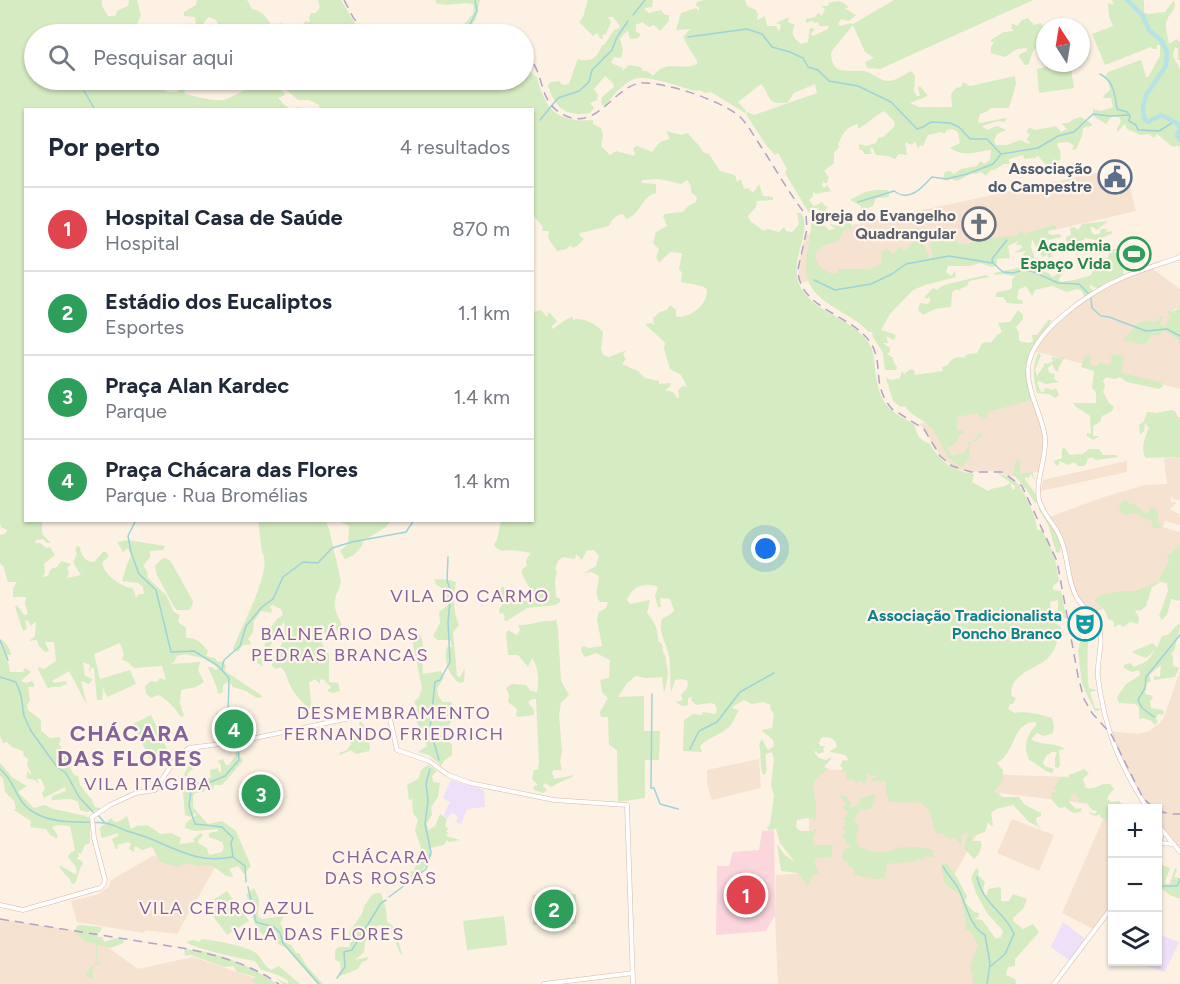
<!DOCTYPE html>
<html lang="pt">
<meta charset="utf-8">
<style>
body{margin:0;font-family:Figtree,sans-serif;background:#f2f2f3;color:#1f2937}
.controls{position:absolute;right:18px;bottom:18px;display:grid;overflow:hidden;border-radius:0px;box-shadow:0 2px 4px #0004}
.controls button{width:54px;height:54px;display:grid;place-items:center;padding:0;border:0;border-bottom:2px solid #e0e1e3;background:#fff;color:#1f2937;font:30px sans-serif}
.compass{position:absolute;left:1036px;top:18px;width:54px;height:54px;border-radius:50%;background:#fff;box-shadow:0 2px 4px #0004;rotate:348deg}
.you{position:absolute;left:766px;top:549px;width:21px;height:21px;margin:-15px;border:4px solid #fff;border-radius:50%;background:#1a73e8;box-shadow:0 0 0 9px #1a73e833}
.badge{display:grid;place-items:center;width:39px;height:39px;border-radius:50%;background:#db2777;color:#fff;font-size:20px;font-weight:700}
.pin{position:absolute;translate:-50% -50%;border:3px solid #fff;box-shadow:0 2px 6px #0006}
.list{margin:0;padding:0;list-style:none}
h2{display:flex;justify-content:space-between;align-items:center;height:78px;margin:0;padding:0 24px;font-size:26px}
h2 small{font-size:20px;font-weight:400;color:#747a83}
.list li{display:grid;grid-template-columns:39px 1fr auto;gap:18px;align-items:center;box-sizing:border-box;height:84px;padding:0 24px;border-top:2px solid #e0e1e3}
.list b{display:block;font-size:22px;white-space:nowrap}
.list p{margin:0;font-size:20px;white-space:nowrap;color:#747a83}
.list em{font-size:20px;font-style:normal;color:#747a83}
.icon{flex:none;width:33px;height:33px;fill:none;stroke:currentColor;stroke-width:2;stroke-linecap:round;stroke-linejoin:round}
.map{position:relative;flex:none;width:1180px;height:984px;overflow:hidden}
.search{position:absolute;background:#fff;box-shadow:0 2px 4px #0004;left:24px;top:24px;width:510px;height:66px;display:flex;align-items:center;gap:15px;box-sizing:border-box;padding:0 21px;border-radius:33px;color:#747a83;font-size:22px}
.panel{position:absolute;background:#fff;box-shadow:0 2px 4px #0004;left:24px;top:108px;width:510px;height:414px;border-radius:0px}
.map>svg:first-child{display:block}
.residential{fill:#f5e2d1}
.education{fill:#eee0f9}
.medical{fill:#fbd6dd}
.green{fill:#d5ebc1}
.lines{fill:none;stroke-linecap:round;stroke-linejoin:round}
.stream{stroke:#9dd4d9;stroke-width:1.5}
.river{stroke:#b7e3e7;stroke-width:4.5}
.secondary-casing{stroke:#d4b9a9;stroke-width:5}
.secondary{stroke:#fff;stroke-width:4}
.rail{stroke:#b3a1c7;stroke-width:1.5;stroke-dasharray:9 6;stroke-linecap:butt}
.labels{text-anchor:middle;stroke-width:4.5;stroke-linejoin:round;paint-order:stroke}
.service-label{font-size:16px;font-weight:bold;fill:#4e5e75;stroke:#fff5ea;text-anchor:end}
.worship-label{font-size:16px;font-weight:bold;fill:#5b616d;stroke:#fff5ea;text-anchor:end}
.leisure-label{font-size:16px;font-weight:bold;fill:#27864d;stroke:#fff5ea;text-anchor:end}
.culture-label{font-size:16px;font-weight:bold;fill:#0d838f;stroke:#fff5ea;text-anchor:end}
.neighbourhood-label{font-size:18px;letter-spacing:1.5px;fill:#84639a;stroke:#fff5ea}
.district-label{font-size:22px;font-weight:bold;letter-spacing:1.5px;fill:#84639a;stroke:#fff5ea}
</style>
<div class="map">
<svg width="1180" height="984" viewBox="0 0 1180 984">
<rect width="100%" height="100%" fill="#fdf1e3"/>
<path class="residential" d="M1119,168H1125L1136,211L1063,228L800,283L798,269L805,235Z
M1150,267L1180,289V308L1175,309L1170,314L1169,322L1165,326L1159,325L1164,317L1157,322H1143L1134,325L1133,331L1128,333L1124,340L1144,345L1149,342L1151,335H1160L1162,331H1165L1177,339L1178,343H1180V389L1034,351L1053,323L1106,285Z
M1034,400L1045,437L1042,471L1011,477L996,471L971,472L960,470L952,466L940,456L924,429L919,424Z
M1180,457V500L1173,499L1172,495L1170,502H1177L1170,509L1180,515V525L1165,521L1163,527L1180,532V545L1166,557L1169,561L1160,576V582L1092,614L1075,595L1064,550L1047,518L1101,498L1145,485L1167,484L1164,459Z
M1127,461V472L1041,491L1043,480Z
M1180,671V852L1158,825V808H1147L1136,790L1108,731L1139,734L1149,731L1159,724L1164,717Z
M759,759L761,788L712,800L707,784V770Z
M808,769L1072,777L1089,804L1000,793L953,877L979,941L982,984H778L775,915L776,875L810,873Z
M1111,801L1120,808H1112V907L1095,930L1062,913Z
M1012,819L1054,835L1039,871L997,853Z
M152,856L216,866L177,934L145,930L144,933L77,922L71,901L96,895L109,887L110,881Z
M0,919L95,934L106,946L138,969L193,957L263,981L267,984H0Z"/>
<path class="education" d="M451,780L484,790L485,807L467,809L461,824L456,822L458,816L451,813L448,818L443,816L450,802L443,798Z
M1063,922L1085,939L1069,960L1051,947Z
M1158,934L1179,942L1165,972L1134,962H1158Z"/>
<path class="medical" d="M774,830L775,915L766,931L716,935L717,866H729L733,852L759,850L762,831Z"/>
<path class="green" d="M0,0H102V6L108,16H115L118,10L128,6L129,0H137L141,16L136,26L143,34H34V80H143L150,84L158,80L161,89L168,92H177L186,81L188,87L184,92L185,94C195,96 217,103 227,99C245,91 266,73 285,94V95L278,98C286,105 286,111 299,107L298,110H26V520L42,521V534L51,543H47L43,539L36,540L35,543H40L46,548L50,547L55,555L44,564L45,572L43,577L48,576L51,569L57,567L61,561L71,564L67,568L69,573L67,578L81,575L73,562L77,554L75,549L77,546L80,547C80,554 86,563 94,562L103,552H106L109,556L102,563C105,576 121,587 133,588L136,598L139,594H144L143,587L138,583L122,581L127,564L131,556L128,548L123,552L117,542L128,540L165,546L163,550L150,551V557L143,566L147,571L148,578L166,595L174,612L180,615L178,622L186,628V638C196,637 202,643 208,651L206,656L215,658L218,662L222,661L226,666L225,671L261,695L262,697L257,698L246,691L233,687L229,681L223,685V692L218,694C217,684 211,676 208,667H212L216,670L218,668C207,655 199,659 186,654L177,656L174,662L170,664L200,662L198,670L204,682L196,687L181,690L180,704L184,716L181,717C177,710 167,699 158,695L151,698L146,693L145,686L151,681L157,682L160,678L166,680L162,666L134,668L128,662L122,660L124,654L120,643L94,654L100,679L130,670L136,684L107,697L101,684L103,690L102,700H97L94,669L92,667L89,673L90,665L83,662L85,676L93,679L89,684L81,681L87,705L69,671L52,681L54,683L66,681L67,684L59,687H51L48,689L38,669L39,667L44,669L56,661L54,642H45L49,651L45,652L39,646L37,640L29,641L35,636L36,621L31,626L28,621L25,620L27,629L23,631L15,607L17,605L24,615L28,614L25,603L26,597H13V589L17,582H8L3,566L0,563V535L6,533L7,530L1,527L0,522Z
M197,0H247L252,9C263,11 266,17 272,26L281,23L286,34H220C218,24 220,20 208,17L200,29L196,26L195,17L184,16V12L196,5Z
M318,0H341L357,27L367,34H311L303,26L305,21L310,22L309,18L311,13H316L320,7Z
M436,0H480L476,19L471,26L474,34L440,33L438,31L445,27L449,31C462,31 464,23 473,14L474,5C463,0 449,8 436,3Z
M588,0H653L652,7L645,8L646,11L649,13L661,10L665,15H669V21L660,31L654,25L649,27L642,22L636,25V32L641,34L638,38L630,39L628,31L626,32L620,39L623,50L621,58L614,57L611,63L623,68L622,71L629,65L641,67L643,71H647L653,76C667,58 680,72 697,64V60C691,53 688,45 683,37L690,29L676,30L681,13L696,8L699,11V8L696,5L697,2L704,0H745L747,6L756,10L758,14L757,20L765,16L767,26H776L779,32L781,25L776,23L789,17L788,22L795,25C790,34 794,38 801,44L808,42L810,28L815,29L811,34L813,36L828,29L829,26H819V22L815,23L812,21L806,23V19L815,17L818,13L822,16L825,9L821,6H828L829,3C837,0 843,0 849,8H844L856,15L849,21L841,19L838,24L841,26L850,23L853,24L894,0H1033L880,69L867,68L865,62L874,58L865,52L853,25L831,52C831,59 832,65 838,69C846,73 859,69 867,72C877,75 883,84 894,80C900,78 905,74 911,71L915,76L914,91L917,96H920L918,88L920,86L928,96L910,103L919,107H952L951,94L956,88L961,87L963,82L970,86L1015,76L1016,84L1009,108H991L986,112L980,114L978,122L980,123L1006,118L1005,122L998,121L982,126L987,130L997,126L1006,130L997,134L994,141L996,145H1007L1020,140L1029,144L1030,142L1026,140L1030,134L1026,132L1029,128L1036,130L1056,126L1061,132L1067,129L1061,123H1068L1074,119L1081,117L1092,124V126L1083,128L1082,136L1076,149L1072,150L1074,145L1067,142L1058,143L1057,146L1060,150L1061,159L1058,161L1053,159L1052,166H1047L1038,156L1035,158L1024,159L1023,155L1009,159V164H1004L994,170H991L986,176L981,172L975,174L972,173L957,181L951,179L947,181L943,178L945,172L950,171L954,174L961,169L977,166L980,161L984,164L990,160L991,150C976,151 965,158 950,148L960,143L958,132L952,129L947,130L944,134L942,132L928,135L923,146L920,145L918,149L915,141L912,145L905,142L907,155L899,154L895,159L888,156L876,155L872,147L870,150L872,154H864L863,151L859,149V144L867,146L876,143L878,138L883,137L895,126L894,121L884,111C874,117 868,123 858,129V124C845,127 843,134 838,144L839,147L834,153V163L824,171L829,177L827,183H824L820,172L823,181L822,186L824,188L827,185L831,191L816,194L813,192V196L809,200L814,206L822,202L825,206H828L822,218L818,208L809,213L785,173L787,169L778,153L775,155L766,145L746,114L747,112L754,115L817,93L815,84L794,93L788,102C766,106 772,97 761,84L738,102L746,111L745,113L711,92L706,93L699,90L696,91C681,87 654,77 639,78C627,79 612,96 606,105H602L601,102L602,97L614,87L613,83L605,76L594,89L598,95L597,100L590,103L594,108L590,113C567,117 555,109 548,85L551,82L559,81L563,85L569,84L577,61L578,59C591,63 598,57 602,45H604L614,30L619,28L620,26L613,17H608L611,22L606,34L602,35L603,39L600,38L597,33L593,36L579,22L583,17Z
M1112,0H1144V12L1148,14L1165,12L1174,0C1178,10 1168,13 1166,23C1165,29 1168,37 1169,44L1177,39L1180,42V60H1178V49L1175,47L1173,56L1180,69V149L1179,146L1173,147L1157,134L1154,138L1149,134L1141,135L1127,129L1125,124L1117,132V129L1121,121L1119,117H1111L1106,124L1093,116V109L1101,111L1113,107L1111,98H1104L1103,96L1110,90L1108,79L1105,77L1108,72L1141,60L1146,76L1144,77H1148L1160,56V45H1157V49H1153L1151,47L1105,65L1092,34L1113,26L1109,16L1108,3L1114,5Z
M1028,18L1034,25L1041,23L1045,30V48L1041,46C1031,48 1032,58 1028,65H1025L1019,57L1020,54L1027,51V48L1017,49L1005,57L991,53V47L994,42H991V40L1004,32L1014,31L1011,28L1012,23L1017,26L1022,20Z
M524,62L531,73L537,77C545,110 558,123 593,120V124L601,128L603,135L601,146L610,155L616,151L634,156L635,153L633,148L637,146L652,152L660,142L670,139L666,131L681,135L688,133C692,140 700,144 703,152L709,154L720,171L735,175L737,182L741,179L744,189L748,188L753,193L759,184L763,196L773,197V200L757,201L756,207L748,216L750,221L764,231L767,229L779,232L784,227L786,231L792,232L799,224L797,213H801C813,231 789,260 799,284C812,313 851,317 868,342C874,350 874,360 875,369C877,386 880,402 895,413C901,418 908,420 914,424C917,434 918,440 929,443C940,461 952,471 974,474L972,482L988,491C995,486 1003,489 1010,483L1013,490L1015,489V486L997,473C1005,475 1012,478 1018,484C1026,494 1037,519 1037,530H1042L1054,554L1059,581L1053,586V590L1061,591L1066,617L1063,620L1058,617V600L1050,602L1052,621L1061,627C1057,638 1058,647 1049,657C1038,669 1007,674 1012,696L1016,698L1013,704H1010L1008,709L1015,713C1028,711 1039,714 1052,718L1054,725L1053,733L1044,736L1037,733L1031,739C1041,746 1055,742 1065,749L1059,750L1060,765L1058,768L1055,767V759L1057,752H1052L1046,756L1043,763L1045,766L1054,769L1052,773C1043,771 1038,764 1029,760C1023,745 1026,737 1036,725V722C1011,722 1017,752 997,763L1003,770V780L994,792L1003,797H1019L1025,805L1041,813V816L1036,818L1037,824L1042,829L1029,822L1013,805L996,809L991,813L993,825L991,826L988,822L985,832L973,836L972,841H980L982,845L978,855L974,859L964,848L968,830L961,836L962,845L954,838L950,840L943,834H936L929,810L919,802L904,803L889,801L886,793V781H871L872,778L877,777L878,775L872,776L867,773V779L864,784L860,780L855,783L852,779L847,781L846,772H840L843,768L840,766L843,760L847,761L848,759L845,755L830,752V751L837,747C836,739 829,735 821,738L819,743L820,746H825L823,749L824,752L818,754L816,751L814,752L819,758L826,760L831,757V759L824,767L829,769C807,783 814,785 816,806C817,813 814,814 817,820L807,818L797,820L796,827L800,831H813L817,828L813,838L815,844L812,847L818,845H833L831,857L818,858L815,860V865L819,873L813,875L808,886L798,873L781,871L777,844L785,855L795,862L780,843L776,829L769,830L767,828L770,824L774,796L771,785L774,759L772,752L766,754C764,759 768,766 766,773L763,775C759,764 762,755 759,744L762,739L768,750L774,746L773,740L761,730L772,728L774,714L770,708L771,705L763,702L752,704L744,700C742,701 734,706 732,708L739,710C735,716 734,722 729,727C721,735 708,737 700,746L702,752L683,751L684,720L693,714L701,715L703,712L715,714L717,710L715,704L710,703L696,705L691,700L692,697L688,698V705L682,706L676,702L683,700L681,695L687,688L688,681L682,679L675,680L671,692C669,679 672,666 668,652C665,640 658,632 662,619L672,613L674,610L670,599L660,598L661,607H658L655,596L658,587C646,581 631,587 627,600L630,604L650,600L647,613C655,622 658,629 658,641L662,644L663,652L666,657C665,663 668,667 668,673C667,679 666,687 664,693L662,677L646,678L636,676L627,683L618,697L644,696V731H660L659,760H645V798L618,802L617,750L609,745L608,717H601L600,712L608,698L602,692L600,680L609,678L610,660L596,653L585,657L582,653L581,648L584,646L589,648L602,646L597,619L599,612L606,608L608,602H600C593,593 599,586 599,576L591,572L584,573L596,566L599,556L594,550L586,551L582,560L576,554L575,559L563,557L558,561L555,569L557,571L555,581L556,597L560,599V602L555,605L527,608L507,621L504,620L505,616L503,613L500,614L499,610L502,605L501,587H504L508,596L515,597L519,603L532,595C531,585 521,579 522,569L527,566L526,560L531,553C522,551 510,549 502,551L495,547L494,544L497,540L501,521L532,520L533,312L541,310L547,317L549,312L557,321L552,326V329C560,325 564,319 573,317V320C581,316 598,325 603,332L601,349L603,355L609,357L627,350L623,354L626,359L622,364L638,371L645,378L659,381V384L670,383L671,386L665,390L673,392L677,398H679L678,390L683,386L687,387L681,375L670,369L664,349L665,343C657,334 653,333 645,324L651,323L654,325L653,318L660,312L667,310L670,305L676,310V317C692,317 707,306 707,289L702,286L681,282L682,273L679,269L682,253L670,252L659,263L656,257L659,249L653,243L656,232L667,226L663,216L665,214L683,212L688,206L696,202L697,197L691,192V186L687,180L681,184L659,179L642,180V183L656,184V193C641,196 642,214 626,219L623,214C615,216 613,218 609,226L580,233L579,235L584,239L577,246L572,248L571,245L566,249L557,251L548,238L549,231H542L543,227L533,215L532,110L320,109L319,105L309,100H298L275,80H524Z
M1062,63H1070L1074,88L1039,93L1037,69Z
M876,190H888L889,197L876,198L873,206L866,209L864,213L861,211V206L850,200L865,192Z
M815,218L818,219L829,230L836,229L830,225V224L843,227L847,221L851,224V229L843,230L839,241L824,245L815,253C815,264 826,276 838,273V269H868L882,264L881,252L887,249L893,254L901,246V250L907,249L915,239L918,232L920,242L925,246L930,258L932,255L930,244L933,241H929L927,237L933,238L932,235L945,231L954,234L958,244H968L978,240L988,241L986,230L993,238L1007,236L1010,237L1018,235L1020,231H1022L1024,236L1026,233L1055,225L1057,229L1049,230L1048,233L1051,235L1060,234L1061,237L1039,242L1040,249L1053,247L1051,250L1052,257L1048,258L1047,253L1046,256L1042,257L1032,239L1031,247L1036,262L1026,264L1023,255L1026,251L1014,253L1022,248L1021,245H1016L1019,241L1008,246L1010,258L997,259V265L992,267L980,263L970,266H948L946,272L951,276L955,271L956,277L925,285L913,290L890,314L881,330L894,334L896,336L894,340L886,336L888,343H883L890,348V352L887,354L893,358L894,363L897,367L896,370H885L883,353L873,337L872,332H869C849,309 806,304 806,267C806,251 812,236 811,219Z
M1108,221L1097,230L1093,227H1090L1092,233L1095,235L1100,233L1101,229H1107L1106,232L1111,231L1113,233L1097,240L1085,238L1076,246L1071,248L1070,253H1067L1066,237L1071,235L1070,228L1074,227L1078,230L1082,224Z
M1121,248H1122L1113,252L1123,255V275L1105,283L1098,288L1093,287L1091,284L1090,288L1094,291L1085,298L1081,290L1077,289L1067,292L1052,286L1035,290L1032,296L1026,286L1018,290L1017,299L1023,301L1022,304L1007,303L1003,297H995L997,292L1009,290L1012,288V280L1015,276C1009,275 1001,273 995,275L994,273L1028,266H1039L1041,270L1050,274L1052,277L1056,275L1059,270L1064,271L1059,279L1060,282C1070,281 1080,279 1091,275L1093,270L1090,266L1077,262L1076,259C1085,263 1092,260 1100,263L1107,260L1110,250Z
M986,275L990,277L969,281L967,286L961,288L960,291L957,289L952,292L951,307L935,309L923,315L918,310L920,303L928,304L930,301V297L926,299L925,296L933,288L937,290L944,285Z
M1180,308V343L1178,344L1177,339L1165,331H1162L1160,335H1151L1149,341L1144,345L1123,340L1128,333L1133,330L1134,325L1144,321L1157,322L1161,316H1164L1160,324L1165,326L1170,317L1167,311L1172,312Z
M1018,310L1023,315V319L1016,327L1019,333V341L1028,343L1033,342L1032,335H1037L1048,320H1052L1029,357L1026,366L1032,400L988,412L987,418L982,420L984,417H980L977,413L957,417V431L962,429L964,434L960,433V435L957,438L959,439L951,447L946,446L952,456L964,453L969,446L968,441L972,443L980,432L983,435L970,445L969,458L962,467C945,460 943,444 933,430C926,420 910,416 905,406L901,407L893,401L886,378L892,380L900,378L902,371L906,376L905,373L911,369L914,370L915,375L943,371L942,367L948,365C951,358 958,356 964,358L968,354L977,353L982,343L988,342L991,343L997,335L1002,332L998,323L1010,322Z
M1038,353L1041,355L1035,370L1037,376L1044,366V363L1048,364L1053,361L1051,357L1060,358L1065,356L1058,369L1059,372L1055,370L1052,364L1048,368L1049,373L1055,374L1054,379L1059,382L1046,384L1039,381L1037,383L1041,392H1044L1045,388L1053,390L1056,388L1059,395L1055,398L1049,394L1037,393C1033,378 1032,368 1038,353Z
M1112,354L1124,356L1121,373L1161,382L1163,386L1159,389L1127,382L1120,377L1115,379L1106,377L1103,381L1105,386L1103,392L1109,403L1114,407L1111,412L1102,416L1100,422L1093,426V436H1100L1093,440L1087,436V433L1091,434L1090,416L1075,406L1073,403H1096V392L1092,388L1094,371L1081,367L1085,356L1089,355L1092,357L1089,362L1091,365L1097,366L1100,362L1108,365L1111,362Z
M1172,410L1175,411L1178,417H1180V457C1168,458 1158,457 1146,458C1140,450 1145,436 1149,428L1145,423L1144,431L1140,435L1139,425L1144,421L1147,412L1156,413Z
M1064,447L1070,455L1083,454L1089,449H1099L1103,455H1116L1118,457L1096,460L1092,457L1089,459L1088,457L1087,462L1084,466H1078L1074,462L1069,465L1059,461V465L1056,466L1054,461L1062,458V450Z
M1016,460L1021,462L1019,474L1033,472L1034,478L1040,479H1034L1031,474L1029,478L1025,477V479L1038,498L1043,513L1061,543L1060,553L1056,552L1048,524L1039,510L1038,501L1035,503L1026,489L1013,474Z
M1127,500L1128,503L1136,505L1144,513L1149,512L1151,507H1154L1158,513V523L1161,525V528H1154L1151,525L1153,521L1140,517L1137,514H1129L1126,516L1121,513L1119,510L1121,508L1119,507L1122,501Z
M258,521H326L329,529L341,581C340,589 336,593 335,600C333,608 339,618 342,625L337,632L334,622L328,625L329,638L326,637L323,629C318,637 323,648 329,654V682L338,683L340,691L332,693L327,691L331,687L323,679L320,680V684L315,679L309,683L312,712C306,706 297,697 292,689C287,681 288,674 281,667L276,669L272,666L273,657C283,648 286,633 284,621L266,654L261,658L263,666L257,663L258,654L264,648L267,633L277,619L283,615L281,609L272,605L270,607L272,610L271,613L261,611L254,621L253,632L248,639L251,643V644L243,645L238,652L233,649C240,628 274,570 262,552Z
M339,521H391L386,527L363,541L362,546L354,555L345,559L340,551L348,544L349,526Z
M1180,545V601L1171,599L1167,615L1162,620L1159,616L1168,591L1167,583L1160,582V576L1169,561L1166,557Z
M163,558L170,560L193,601L192,606L189,610H177L174,607L157,575L155,566Z
M434,579L450,580L456,582C453,598 453,612 459,625L453,632L457,676L460,677L465,668L464,682L460,683C449,677 443,659 447,647H452L450,640H438L433,636L440,623L439,612L448,605L447,594L440,592L443,589L436,584Z
M1158,582L1159,583L1152,587L1146,606L1140,611L1135,610L1139,618L1138,624L1130,622L1123,627L1120,624L1114,627V621L1108,619L1105,611L1094,600L1104,594L1123,591H1135Z
M556,619L558,629L561,681L569,695L561,703L559,715L562,752L560,761L562,770H554L552,772L554,779L575,775C566,781 559,781 552,787L544,783L543,786L547,790L543,793L534,790L533,787L538,785L532,779L534,770H538L539,762L536,699H532L528,702L534,710V715L518,717L516,715L517,709L508,702L509,695L506,688L512,684L526,685L531,691L537,692C539,681 539,668 532,658L528,667L518,655H508L506,633L508,630L517,635L520,630L518,625C530,626 542,619 553,621Z
M1180,624C1180,634 1176,639 1175,649L1171,654L1173,656V666L1179,668L1175,677L1154,680V676L1160,677L1161,665L1149,675L1151,681L1147,683L1145,693L1147,695H1151L1153,698L1150,701L1151,708L1163,710L1164,713L1162,715L1158,714L1156,719L1158,722L1154,725L1152,721L1143,718L1139,719V708L1136,704L1119,703L1117,697L1126,684L1140,675L1139,670L1132,672L1124,668V665L1130,663L1134,667L1147,661L1156,649L1146,658L1133,653V651L1153,643L1157,648L1162,636L1168,635L1177,625Z
M415,633L420,635C426,646 421,661 423,674L441,671L444,678L437,688L438,695L442,702H451L452,704L449,716L443,722L457,717L449,724L447,729V739L452,745V755L445,760L441,766L429,755L418,752L427,746C422,734 420,727 413,715L418,708L414,702L419,697L422,688L411,634Z
M1088,636L1089,638C1087,644 1087,680 1089,688L1098,690L1090,692L1095,708L1101,709L1098,711H1095L1082,684L1078,651L1081,638Z
M0,639C5,641 11,649 11,655H7L10,672H23L25,668L31,672L21,681L27,683L32,681L34,684V687H28L30,701L27,705L28,710L41,720V731L50,738L59,737L61,739L59,744L68,758L70,768L74,775L78,776L80,785L92,800L95,807L100,808V810L86,812L80,810L78,802L71,799L52,800L51,802L52,796L66,791L65,787L44,798L42,793L45,788L41,779H37L39,784L35,780L26,778L27,773L28,771L30,775L31,773L27,765L28,759L24,756L23,751L12,747L7,742L3,743L0,736Z
M243,711L245,719L240,720L245,739L234,741L215,713Z
M151,715L170,755L152,764L133,724Z
M360,721L366,727L368,726L380,730L367,733L370,748L369,751L356,754L351,750L340,755L339,753L347,750L351,744L350,740H345L364,734L358,730Z
M235,750L243,760L242,762L222,785H214L213,790L210,787L205,789L204,792L195,793L193,796V807L208,824L222,821L236,831L251,866L244,874L238,866L229,869L233,875L232,877L226,876L213,866H198L187,863L177,867L160,862L152,847L142,850L135,846L134,852L129,849L131,844L128,842L117,845L118,849H116L112,839L118,836V833L103,838L101,837L100,828L111,818L115,822L120,821L127,816L131,829L138,825L140,826L147,825L161,834L171,833L181,838L179,844L195,842L193,839L201,833L203,836L199,839L198,843L207,848L209,855L222,852L224,848L222,842L209,837V833L218,831V829L195,831L185,828L186,823L197,814L195,813L191,817L185,815L183,792L187,782L184,774L190,763L189,760L193,759L198,764L187,774C192,785 202,783 211,777L210,770L218,768L219,772H221V765L217,761L223,759L226,765H229L236,755Z
M0,763L13,778L27,786L18,792L34,808L45,805L53,809L86,816L90,819V843L85,845L81,854L78,853L79,857L76,858L82,861L83,864C78,870 79,876 75,883L72,884C70,876 61,873 59,865L77,875L76,867L68,857L69,854L75,850L70,826L58,825L52,827L58,836L56,839L53,836H51L46,829L30,827L31,821L14,810L16,808L14,801L5,792L3,778L0,776Z
M428,765L437,771L432,776L433,782L440,783L438,797L431,807L432,815L427,823L428,830L435,826L440,814L447,819L445,826L449,829L446,831L448,833L446,836L460,840L449,842L447,840L444,845L430,848L432,856L428,858L429,861L420,873L423,880L414,881L407,872L414,871L416,864L424,857V854L422,851L417,853L421,848L415,830L418,820L413,813L412,799L409,800L407,785L418,779L421,770Z
M1084,769L1089,773L1083,779L1086,788C1096,790 1101,782 1110,784L1114,789L1108,796V800L1112,802L1119,801L1124,806L1129,805L1133,808H1112V828L1109,822L1100,817V814L1096,816L1090,814L1089,812L1095,814L1097,811L1092,810L1086,802L1081,803L1074,792L1069,802L1076,809L1082,808L1081,812L1073,813L1065,807L1059,808L1052,800L1051,792L1058,793L1054,788L1061,777L1069,778V774H1073Z
M875,794L876,795L872,807L868,810L860,809L854,819L859,829L856,836L858,846C864,850 878,853 886,852C893,852 897,847 904,847C914,846 924,848 933,850L934,857L924,856L923,860L918,859L916,861L887,864L885,878L873,879L855,875L854,869L848,866V862L844,861L842,856L844,850L852,846L846,843V839L841,836L847,831L842,830L846,820L841,818L846,817L848,812L843,808L846,803L840,797L843,795L846,796L851,804L849,808H850L860,804V798Z
M946,863C956,873 960,884 967,896L965,902L974,912L979,913V916L975,919L982,920L996,939L1001,937L1003,931L987,913L977,895L971,878L976,868L979,870L978,875L985,882L983,889L985,895H987L988,889L999,887L1001,889V901H1009L1013,894L1027,899L1023,909L1013,918L1014,922L1023,929L1033,924L1039,932L1015,959V966L1008,967L1006,975L1015,979L1016,984H972L973,977L970,967L978,945L972,934L965,928L966,921L960,894L945,884L941,866Z
M1162,865L1170,868L1165,882L1168,885L1170,883L1175,868L1177,870L1174,877L1180,878V899L1170,895L1161,888V893L1158,894C1157,883 1160,875 1162,865Z
M254,888L259,899L258,916L262,919L284,916L280,923L285,932L284,937L286,943L291,945L296,953H299L306,965L323,984H317L286,948L278,944L277,933L272,932L266,937C249,926 255,911 246,895Z
M227,891L249,921L227,935L205,905Z
M378,893H381L386,909L387,922L393,926L402,953L401,955L390,929L382,931L384,926L378,925L374,934L365,942L364,952L355,960L368,957L367,960L362,962L358,969L340,976L338,974L341,970L340,962L335,960V950L339,947H350L349,932L362,914L364,906L373,894Z
M576,894V924L533,925V895Z
M504,916L507,945L467,950L463,921Z
M78,925L101,927L102,929L99,933L95,934L98,937H102L104,942L116,938L124,940L123,943L111,948L97,945V959L100,963L93,967V979L85,976L91,967L98,962L96,958V944L86,942L74,931Z
M201,939C213,940 247,946 256,953C262,958 264,966 271,970L279,966L300,984H283L276,978L288,984V981C284,977 266,970 261,970L255,961C242,959 195,949 186,942L193,940L200,942Z
M184,949C218,951 249,965 277,984H255L252,981L256,977L237,972L233,966L224,967L191,955L185,956Z"/>
<g class="lines">
<path class="stream" d="M633,15L645,0
M465,34L477,11L475,0
M688,37L747,29L762,34L772,47L790,52L803,58L808,67L818,70L829,81L858,86L891,102L917,129L923,127L931,122L950,123L959,127L970,139H987L1001,154
M1100,74C1114,81 1115,95 1117,109L1127,112L1130,116L1129,121L1136,125L1138,130L1159,131L1175,121
M78,80L95,110
M540,120L558,98L579,91L589,82L592,70L612,50L617,37L628,21
M858,202L894,191C897,193 900,195 903,195C915,197 925,184 932,177L946,179L967,174L993,164L1001,154L1038,148L1058,136L1074,132L1093,114L1110,116L1129,115
M1007,240L992,259L993,263L1003,272L1013,273L1023,270L1034,272L1058,283L1079,284L1089,294
M814,280L835,290L871,284L892,274L906,264L949,256L992,263
M1091,298L1092,308L1101,316L1109,317L1146,331L1167,329L1180,336
M136,520L128,536L131,552L139,574L156,590L171,652L194,651L218,666L229,678L228,719L237,731L239,760L225,776L191,790L189,806L195,824L222,827L233,838L231,843L233,857L245,866L246,882
M0,640L8,660
M222,669L224,660L240,646L246,626L262,607L273,599L283,577L303,562L318,563L332,548L352,542L406,532L414,520
M0,677L16,682L21,695L24,716L31,731L57,767L66,773L79,797L94,813
M652,694L651,788H654L660,804L678,809
M1154,717L1142,708L1138,700L1145,688L1146,677L1180,635
M690,749L699,731L717,722L740,692L774,673
M439,760L430,729L435,682L440,680L450,662L448,621L451,592L447,580L448,557
M0,769C17,782 14,803 37,814C58,825 83,821 105,823C112,824 120,828 127,831C137,834 148,837 158,842C183,853 204,863 232,857
M98,815L105,823
M943,866C947,875 955,881 959,890C966,904 970,927 985,935L990,963L987,984
M977,877C984,907 1005,911 1014,934L1005,954L991,966
M248,887L256,922L274,927L280,933L283,943L319,984
M1158,888L1160,886H1177L1180,879
M389,897L426,869L431,852L425,824L428,801L426,784L430,769
M337,978L345,967L344,952L352,950L381,903L386,900"/>
<path class="river" d="M1127,0L1143,16L1149,30L1161,40L1167,52L1166,66L1146,95L1143,107L1144,118L1148,122L1161,115L1178,124L1180,128
M1180,130L1177,135L1180,140"/>
<defs>
<path id="secondary" d="M1147,808C1119,763 1105,731 1098,678C1096,660 1105,642 1098,624C1093,613 1081,607 1076,596C1066,577 1069,554 1059,535C1053,522 1043,515 1039,500C1035,480 1047,458 1045,437C1042,415 1028,394 1028,371C1028,332 1092,291 1124,277C1142,269 1161,264 1180,257
M1158,825L1180,852
M1160,843L1173,844
M1158,847L1160,843L1162,830
M0,905L23,910L100,888L104,884L105,880L94,838L92,817L110,805L136,793L155,790L177,757L189,748L236,742L388,710L397,750L429,761L448,775L470,783L554,800L627,805L633,984
M544,984L633,973
M1054,984L1112,907"/>
</defs>
<use href="#secondary" class="secondary-casing"/>
<use href="#secondary" class="secondary"/>
<path class="rail" d="M344,0L354,19L371,34
M524,53C548,72 535,101 564,115C595,131 611,92 636,84C656,78 723,101 739,116C747,123 752,133 758,142C774,166 788,192 806,215L807,229L798,269C798,310 854,314 872,345C884,368 871,384 892,409L924,429L940,456L952,466L971,472H1002L1022,486L1057,561L1078,676L1084,699L1092,713L1111,734L1143,798L1154,808
M1158,811L1171,814H1180
M0,919L188,949C220,956 252,965 279,984"/>
</g>
<defs>
<symbol id="civic-ring" viewBox="-11 -11 22 22"><circle r="9.5" fill="#fff5ea" stroke="#5c6f8a" stroke-width="1.5"/><path d="M-.6-6.5H3V-4.5H.6V-3L4-1V1h2V6H-6V1h2V-1L-.6-3ZM-1.2 2.5V6h2.4V2.5Z" fill="#5c6f8a"/></symbol>
<symbol id="church-ring" viewBox="-11 -11 22 22"><circle r="9.5" fill="#fff5ea" stroke="#6b7280" stroke-width="1.5"/><path d="M-1.2-6h2.4v3.5h3.3v2.4h-3.3V6h-2.4V-.1h-3.3v-2.4h3.3Z" fill="#6b7280"/></symbol>
<symbol id="stadium-ring" viewBox="-11 -11 22 22"><circle r="9.5" fill="#fff5ea" stroke="#2e9e5b" stroke-width="1.5"/><path d="M0-5a6.5 5 0 1 0 0 10a6.5 5 0 1 0 0-10ZM-3.5-1.8h7v3.6h-7Z" fill="#2e9e5b"/></symbol>
<symbol id="theatre-ring" viewBox="-11 -11 22 22"><circle r="9.5" fill="#fff5ea" stroke="#0f9aa8" stroke-width="1.5"/><path d="M-5-5.5Q0-4 5-5.5V0Q5 5 0 6Q-5 5-5 0ZM-3.3-2.5H-1v1.5H-3.3ZM1-2.5H3.3v1.5H1ZM-2.8 1Q0 5.5 2.8 1Z" fill="#0f9aa8"/></symbol>
</defs>
<g fill-rule="evenodd">
<use href="#civic-ring" x="1096" y="158" width="38" height="38"/>
<use href="#church-ring" x="960" y="205" width="38" height="38"/>
<use href="#stadium-ring" x="1115" y="235" width="38" height="38"/>
<use href="#theatre-ring" x="1066" y="605" width="38" height="38"/>
</g>
<g class="labels">
<g class="service-label">
<text x="1092" y="174">Associação<tspan x="1092" dy="18">do Campestre</tspan></text>
</g>
<g class="worship-label">
<text x="956" y="221">Igreja do Evangelho<tspan x="956" dy="18">Quadrangular</tspan></text>
</g>
<g class="leisure-label">
<text x="1111" y="251">Academia<tspan x="1111" dy="18">Espaço Vida</tspan></text>
</g>
<g class="culture-label">
<text x="1062" y="621">Associação Tradicionalista<tspan x="1062" dy="18">Poncho Branco</tspan></text>
</g>
<g class="neighbourhood-label">
<text x="470" y="602">VILA DO CARMO</text>
<text x="340" y="640">BALNEÁRIO DAS<tspan x="340" dy="21">PEDRAS BRANCAS</tspan></text>
<text x="394" y="719">DESMEMBRAMENTO<tspan x="394" dy="21">FERNANDO FRIEDRICH</tspan></text>
<text x="148" y="790">VILA ITAGIBA</text>
<text x="381" y="863">CHÁCARA<tspan x="381" dy="21">DAS ROSAS</tspan></text>
<text x="227" y="914">VILA CERRO AZUL</text>
<text x="319" y="940">VILA DAS FLORES</text>
</g>
<g class="district-label">
<text x="130" y="741">CHÁCARA<tspan x="130" dy="25">DAS FLORES</tspan></text>
</g>
</g>
</svg>
<div class="controls">
<button>+</button>
<button>−</button>
<button><svg class="icon" aria-label="layers" viewBox="0 0 24 24"><path d="M12 4l9 5-9 5-9-5zM3 14l9 5 9-5"/></svg></button>
</div>
<svg class="compass" viewBox="-18 -18 36 36"><path d="M0-13l5 13h-10z" fill="#e53935"/><path d="M0 13l5-13h-10z" fill="#747a83"/></svg>
<div class="you"></div>
<div class="pin badge" style="left:746px;top:895px;background:#e0444e">1</div>
<div class="pin badge" style="left:554px;top:909px;background:#2e9e5b">2</div>
<div class="pin badge" style="left:261px;top:794px;background:#2e9e5b">3</div>
<div class="pin badge" style="left:234px;top:729px;background:#2e9e5b">4</div>
<div class="search"><svg class="icon" aria-label="search" viewBox="0 0 24 24"><circle cx="10" cy="10" r="6"/><path d="M15 15l6 6"/></svg>Pesquisar aqui</div>
<section class="panel">
<h2>Por perto<small>4 resultados</small></h2>
<ul class="list">
<li><span class="badge" style="background:#e0444e">1</span><div><b>Hospital Casa de Saúde</b><p>Hospital</p></div><em>870 m</em></li>
<li><span class="badge" style="background:#2e9e5b">2</span><div><b>Estádio dos Eucaliptos</b><p>Esportes</p></div><em>1.1 km</em></li>
<li><span class="badge" style="background:#2e9e5b">3</span><div><b>Praça Alan Kardec</b><p>Parque</p></div><em>1.4 km</em></li>
<li><span class="badge" style="background:#2e9e5b">4</span><div><b>Praça Chácara das Flores</b><p>Parque · Rua Bromélias</p></div><em>1.4 km</em></li>
</ul>
</section>
</div>
